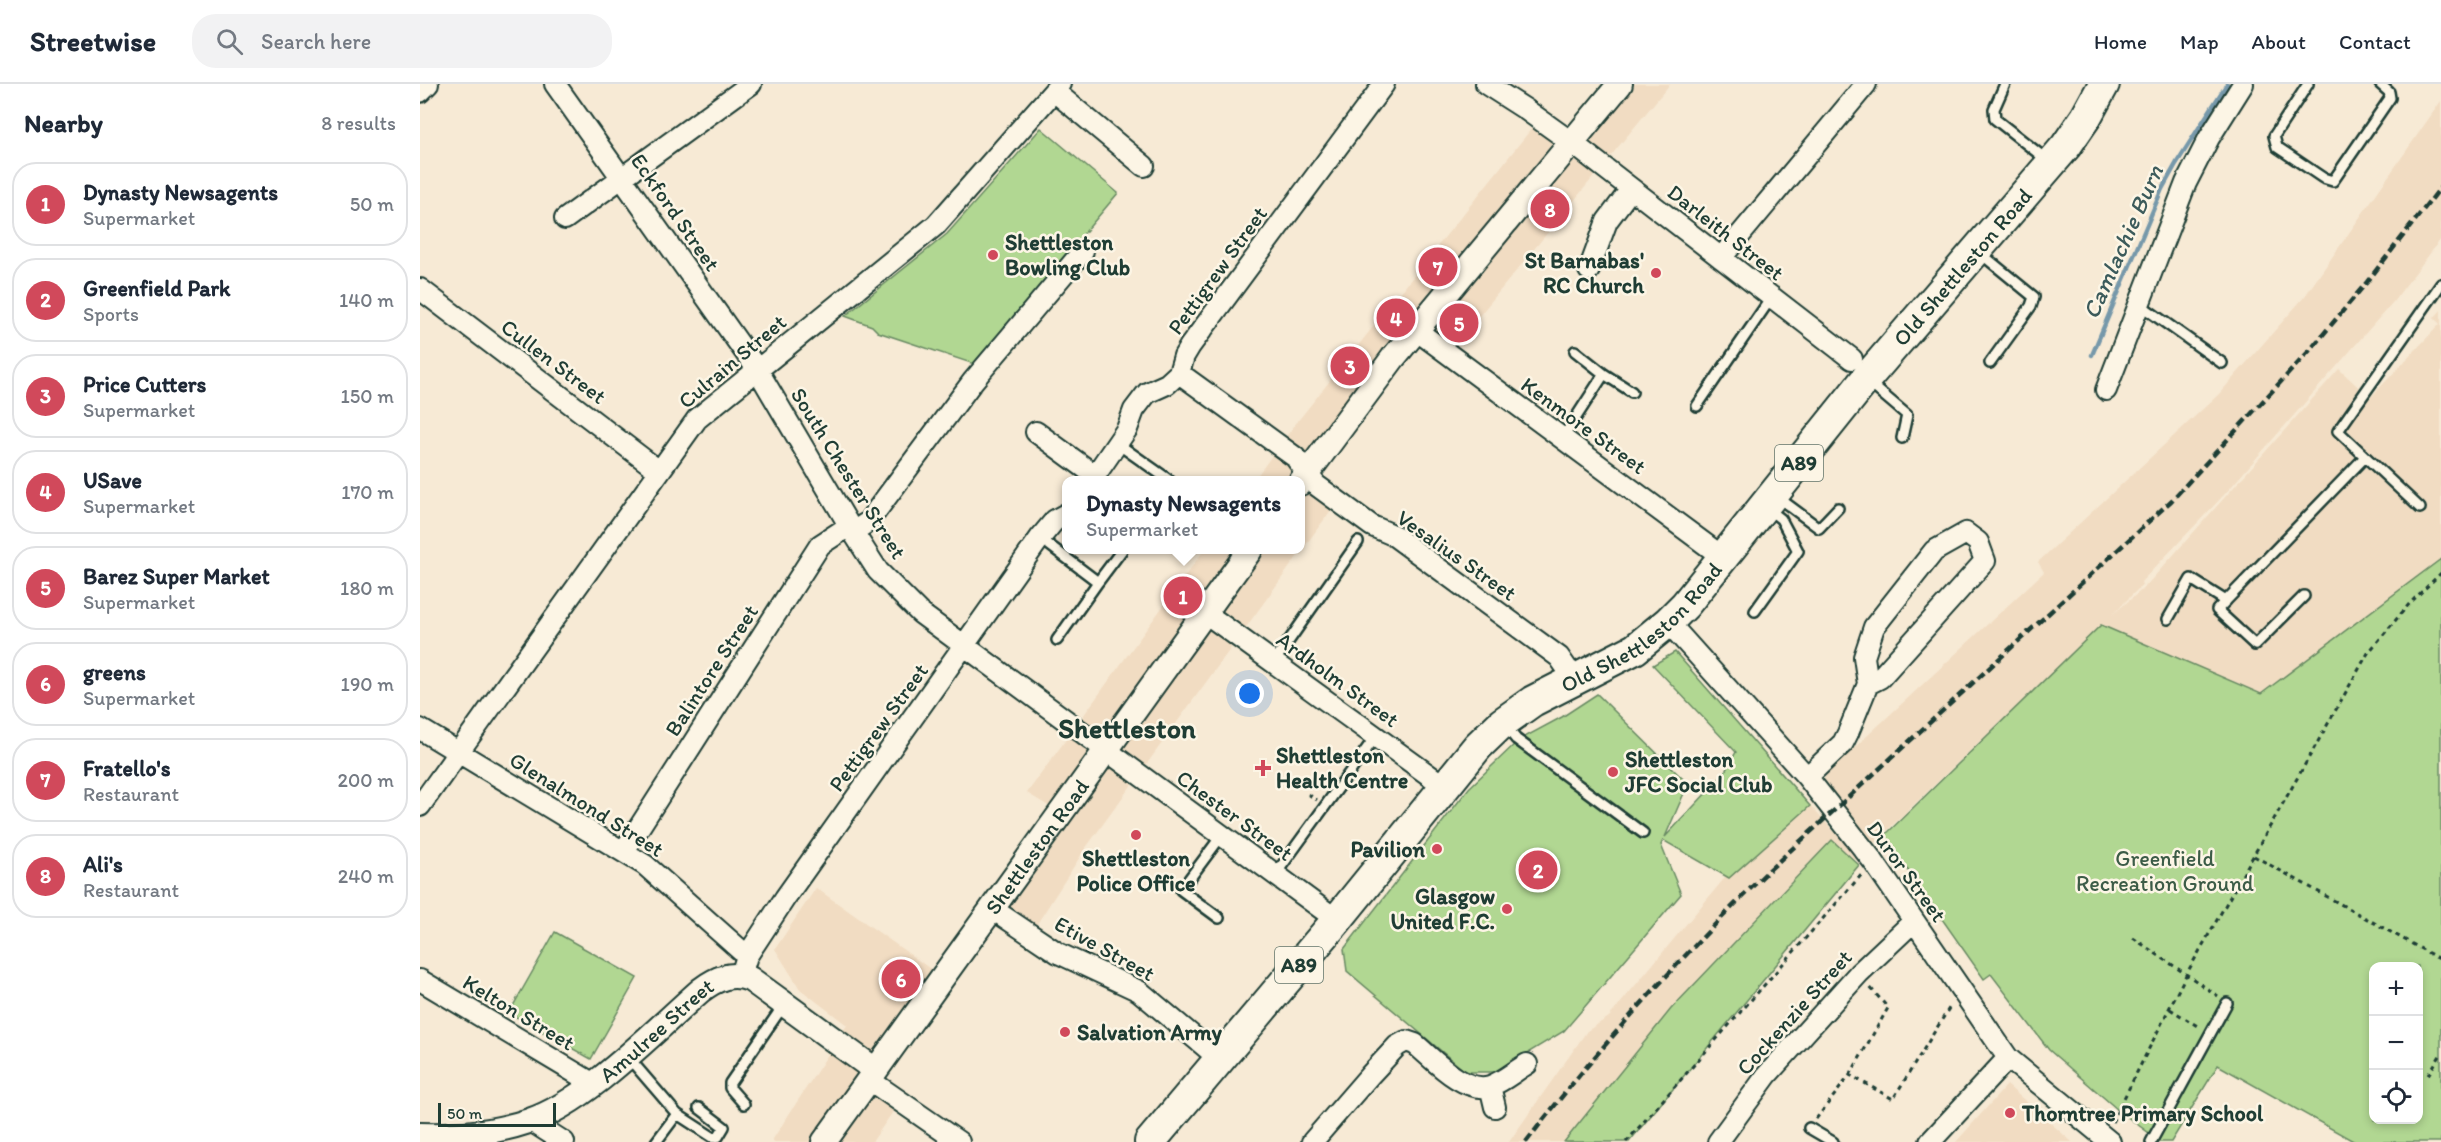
<!DOCTYPE html>
<meta charset="utf-8">
<style>
body{margin:0;font-family:Itim,sans-serif;background:#f2f2f3;color:#1f2937}
.controls{position:absolute;right:18px;bottom:18px;display:grid;overflow:hidden;border-radius:12px;box-shadow:0 3px 9px #0003}
.controls button{width:54px;height:54px;display:grid;place-items:center;padding:0;border:0;border-bottom:2px solid #e0e1e3;background:#fff;color:#1f2937;font:30px sans-serif}
.scale{position:absolute;left:18px;bottom:15px;width:118px;box-sizing:border-box;padding-left:6px;border:3px solid #1f3d34;border-top:0;font-size:16px;line-height:21px;white-space:nowrap;color:#1f3d34;-webkit-text-stroke:4px #fcf5e5;paint-order:stroke}
.you{position:absolute;left:830px;top:610px;width:21px;height:21px;margin:-15px;border:4px solid #fff;border-radius:50%;background:#1a73e8;box-shadow:0 0 0 9px #1a73e833}
.badge{display:grid;place-items:center;width:39px;height:39px;border-radius:50%;background:#d1495b;color:#fff;font-size:20px;font-weight:700}
.pin{position:absolute;translate:-50% -50%;border:3px solid #fff;box-shadow:0 2px 6px #0006}
.popup{position:absolute;left:642px;top:392px;width:243px;height:78px;box-sizing:border-box;display:grid;place-content:center;border-radius:12px;background:#fff;filter:drop-shadow(0 2px 4px #0005);font-size:20px;white-space:nowrap;color:#747a83}
.popup b{font-size:22px;color:#1f2937}
.popup::after{content:'';position:absolute;left:50%;top:100%;margin-left:-12px;border:12px solid transparent;border-top-color:#fff}
.list{margin:0;padding:0;list-style:none}
h2{display:flex;justify-content:space-between;align-items:center;height:78px;margin:0;padding:0 24px;font-size:26px}
h2 small{font-size:20px;font-weight:400;color:#747a83}
.list li{display:grid;grid-template-columns:39px 1fr auto;gap:18px;align-items:center;box-sizing:border-box;height:84px;margin:0 12px 12px;padding:0 12px;border:2px solid #e0e1e3;border-radius:24px}
.list b{display:block;font-size:22px;white-space:nowrap}
.list p{margin:0;font-size:20px;white-space:nowrap;color:#747a83}
.list em{font-size:20px;font-style:normal;color:#747a83}
.icon{flex:none;width:33px;height:33px;fill:none;stroke:currentColor;stroke-width:2;stroke-linecap:round;stroke-linejoin:round}
.map{position:relative;flex:none;width:2021px;height:1058px;overflow:hidden}
header{display:flex;align-items:center;gap:36px;box-sizing:border-box;height:84px;padding:0 30px;background:#fff;border-bottom:2px solid #e0e1e3}
header strong{font-size:28px}
nav{display:flex;gap:33px;margin-inline-start:auto;font-size:21px}
.search{width:420px;height:54px;background:#f2f2f3;display:flex;align-items:center;gap:15px;box-sizing:border-box;padding:0 21px;border-radius:24px;color:#747a83;font-size:22px}
main{display:flex}
aside{flex:1;background:#fff}
.map>svg:first-child{display:block}
.built{fill:#f1dcc2}
.green{fill:#b1d792;stroke:#688a63;stroke-width:1.5;fill-rule:evenodd}
.lines{fill:none;stroke-linecap:round;stroke-linejoin:round}
.stream{stroke:#7698aa;stroke-width:4.5}
.service-casing{stroke:#1f3d34;stroke-width:14}
.minor-casing{stroke:#1f3d34;stroke-width:24}
.tertiary-casing{stroke:#1f3d34;stroke-width:28}
.primary-casing{stroke:#1f3d34;stroke-width:34}
.path{stroke:#1f3d34;stroke-width:3;stroke-dasharray:4.5 4.5;stroke-linecap:butt}
.service{stroke:#fcf5e5;stroke-width:9}
.minor{stroke:#fcf5e5;stroke-width:20}
.tertiary{stroke:#fcf5e5;stroke-width:24}
.primary{stroke:#fcf5e5;stroke-width:30}
.rail{stroke:#1f3d34;stroke-width:4.5;stroke-dasharray:9 4.5;stroke-linecap:butt}
.poi-dot{fill:#d1495b;stroke:#fcf5e5;stroke-width:2}
.labels{text-anchor:middle;stroke-width:5;stroke-linejoin:round;paint-order:stroke}
.shield{fill:#fcf5e5;stroke:#617469;stroke-width:1.5}
.shield-label{font-size:21px;font-weight:bold;fill:#1f3d34}
.street-label{font-size:22px;fill:#1f3d34;stroke:#fcf5e5}
.poi-label{font-size:22px;font-weight:bold;fill:#1f3d34;stroke:#fcf5e5;text-anchor:start}
.park-label{font-size:22px;fill:#3c5c47;stroke:#fcf5e5}
.water-label{font-size:24px;font-style:italic;fill:#3c5b5b;stroke:#fcf5e5}
.district-label{font-size:28px;font-weight:bold;fill:#1f3d34;stroke:#fcf5e5}
</style>
<header>
<strong>Streetwise</strong>
<div class="search"><svg class="icon" aria-label="search" viewBox="0 0 24 24"><circle cx="10" cy="10" r="6"/><path d="M15 15l6 6"/></svg>Search here</div>
<nav><a>Home</a><a>Map</a><a>About</a><a>Contact</a></nav>
</header>
<main>
<aside>
<h2>Nearby<small>8 results</small></h2>
<ul class="list">
<li><span class="badge">1</span><div><b>Dynasty Newsagents</b><p>Supermarket</p></div><em>50 m</em></li>
<li><span class="badge">2</span><div><b>Greenfield Park</b><p>Sports</p></div><em>140 m</em></li>
<li><span class="badge">3</span><div><b>Price Cutters</b><p>Supermarket</p></div><em>150 m</em></li>
<li><span class="badge">4</span><div><b>USave</b><p>Supermarket</p></div><em>170 m</em></li>
<li><span class="badge">5</span><div><b>Barez Super Market</b><p>Supermarket</p></div><em>180 m</em></li>
<li><span class="badge">6</span><div><b>greens</b><p>Supermarket</p></div><em>190 m</em></li>
<li><span class="badge">7</span><div><b>Fratello's</b><p>Restaurant</p></div><em>200 m</em></li>
<li><span class="badge">8</span><div><b>Ali's</b><p>Restaurant</p></div><em>240 m</em></li>
</ul>
</aside>
<div class="map">
<svg width="2021" height="1058" viewBox="0 0 2021 1058">
<rect width="100%" height="100%" fill="#f7ead5"/>
<filter id="ink" filterUnits="userSpaceOnUse"><feTurbulence type="fractalNoise" baseFrequency=".0167" numOctaves="2"/><feDisplacementMap in="SourceGraphic" scale="12" xChannelSelector="R" yChannelSelector="G"/><feConvolveMatrix kernelMatrix="1 2 1 2 8 2 1 2 1" color-interpolation-filters="sRGB"/></filter>
<g filter="url(#ink)">
<path class="built" d="M1205,0H1250L1031,266L996,241L878,396H834L877,338L1116,39L1151,65Z
M2021,17V155L1973,218L1804,411L1721,498L1722,501L1693,530L1724,504L1919,285L1950,314L2020,240L2014,234L2021,226V475L1841,610L1681,541L1451,762L1403,701L1406,690L1624,488L1618,478L1799,310L1885,212Z
M880,398L914,422L665,765L615,843L574,812L635,726L607,709L784,466H880Z
M1386,717L1437,773L1316,897L1188,1058H1089L1167,947L1189,933L1303,796Z
M396,804L519,891L449,998L479,1019L452,1058H351L427,941L380,905L355,865Z
M1587,1001L1652,1058H1536Z"/>
<path class="green" d="M621,44L698,109L554,280L458,248L452,242L425,232L527,150Z
M2021,475V1058H1935L1798,981L1751,1058H1737L1733,1052L1698,1026L1629,966L1571,890L1564,895L1464,752L1681,541L1841,610ZM1954,882H1998V1036H1954Z
M1255,568L1390,722L1309,794L1243,756L1241,761L1261,810L1144,947L1076,988H1046L927,887L924,865L1049,704L1099,656L1142,633L1177,610L1268,700L1245,753L1303,691L1316,668L1233,581Z
M1412,756L1439,781L1209,1058H1144L1251,925Z
M135,848L217,894L171,975L89,929Z"/>
<g class="lines">
<path class="stream" d="M1672,271L1742,105L1756,80L1807,0"/>
<defs>
<path id="service" d="M1585,0L1574,25L1575,35L1627,76
M1888,0L1854,52L1857,63L1903,94L1913,97L1970,14L1969,8L1960,0
M1559,168L1614,213L1611,222L1570,279
M1719,220L1802,279
M1184,290L1212,308
M1447,297L1487,331L1482,354
M1277,322L1351,214
M1142,355L1184,290L1155,267
M698,360L749,396
M1356,412L1399,444L1418,424
M2000,424L1918,347L2021,200
M620,454L678,498L637,556
M678,498L702,466
M1884,512L1835,561L1797,526L1945,373
M1335,527L1378,467L1361,435L1347,424
M1748,535L1771,495L1806,517
M854,578L938,458
M1086,643L1096,655L1223,749
M855,791L956,652
M799,834L761,806L802,751
M208,973L257,1030
M324,1020L310,1004V999L363,922
M1389,1044L1413,1058
M236,1058L257,1030L294,1054L298,1053L304,1043L279,1024
M1731,1058L1807,919"/>
<path id="minor" d="M135,0L337,285L433,448L458,487L500,529L917,836
M1066,0L1105,25L1151,58L1432,275
M634,7L724,82
M0,8L8,0
M145,135L331,0
M1301,174L1446,0
M1169,186L1187,137L1211,105
M0,205L239,387
M996,246L1304,474
M759,289L875,373L896,401L952,442L973,451L1139,573L1155,596
M1686,306L1766,99L1789,54L1823,0
M616,348L676,392
M672,396L707,345L714,326L727,309L747,300L759,289L764,272L770,262L964,0
M433,448L448,438L553,297L663,167
M784,528L1024,702
M1248,538L1387,693L1453,777L1588,974L1690,1058
M0,645L225,781L327,872
M1387,693L1423,659L1428,649L1448,600L1444,573L1454,543L1514,467L1546,449L1558,458L1565,477L1460,594L1448,600
M0,722L277,335L516,141L640,0
M204,767L400,461L429,442
M571,824L638,869L719,907L800,975
M321,891L327,872L365,814L620,454L635,436L646,430
M0,896L174,1000
M448,995L539,1058
M1070,1002L1075,1023
M111,1037L144,1058
M892,1058L950,991L977,962L986,957L995,960C1013,975 1044,1010 1070,1002C1083,998 1096,986 1107,980
M1298,1058L1347,991L1439,889L1494,837
M1510,1058L1588,974"/>
<g id="tertiary">
<path d="M880,399L973,274L1200,0"/>
<path id="s1" d="M0,1051C37,1052 74,1049 109,1037C167,1018 235,946 281,906C297,894 311,888 330,895L455,986"/>
<path id="s2" d="M404,1058L830,466"/>
</g>
<g id="primary">
<path id="s3" d="M730,1058L917,836L1058,662L1082,639L1113,617L1215,565L1248,538L1265,521L1445,296L1646,62L1666,33L1684,0"/>
</g>
</defs>
<use href="#service" class="service-casing"/>
<use href="#minor" class="minor-casing"/>
<use href="#tertiary" class="tertiary-casing"/>
<use href="#primary" class="primary-casing"/>
<path class="path" d="M888,710L897,716
M1834,772L2021,876
M1713,854L1798,912
M1750,925L1779,943
M1430,991L1468,924L1449,902
M2008,991L2021,970
M1396,1035L1430,991L1473,1015L1531,921
M1692,1038L1767,889L1948,569L1990,519L2021,489
M1206,1058L1443,789"/>
<use href="#service" class="service"/>
<use href="#minor" class="minor"/>
<use href="#tertiary" class="tertiary"/>
<use href="#primary" class="primary"/>
<path class="rail" d="M1106,1058C1180,962 1261,873 1347,788L1751,417L1891,265L1947,198L2021,103"/>
</g>
</g>
<g class="poi-dot">
<circle cx="573" cy="171" r="6"/>
<circle cx="1236" cy="189" r="6"/>
<path d="M840 675h6v6h6v6h-6v6h-6v-6h-6v-6h6z"/>
<circle cx="1193" cy="688" r="6"/>
<circle cx="716" cy="751" r="6"/>
<circle cx="1017" cy="765" r="6"/>
<circle cx="1087" cy="825" r="6"/>
<circle cx="645" cy="948" r="6"/>
<circle cx="1590" cy="1029" r="6"/>
</g>
<g class="labels">
<g class="shield">
<rect x="1355" y="361" width="48" height="36" rx="4.5"/>
<rect x="855" y="863" width="48" height="36" rx="4.5"/>
</g>
<g class="shield-label">
<text x="1379" y="386">A89</text>
<text x="879" y="888">A89</text>
</g>
<g class="street-label">
<text transform="translate(256 128) rotate(55)" y="8">Eckford Street</text>
<text transform="translate(1306 148) rotate(38)" y="8">Darleith Street</text>
<text dy="8" stroke="none"><textPath href="#s3" startOffset="1204">Old Shettleston Road</textPath></text>
<text transform="translate(797 186) rotate(-54)" y="8">Pettigrew Street</text>
<text transform="translate(134 277) rotate(37)" y="8">Cullen Street</text>
<text transform="translate(312 277) rotate(-40)" y="8">Culrain Street</text>
<text transform="translate(1164 341) rotate(36)" y="8">Kenmore Street</text>
<text transform="translate(429 389) rotate(58)" y="8">South Chester Street</text>
<text transform="translate(1037 471) rotate(35)" y="8">Vesalius Street</text>
<text dy="8" stroke="none"><textPath href="#s3" startOffset="718">Old Shettleston Road</textPath></text>
<text transform="translate(291 586) rotate(-57)" y="8">Balintore Street</text>
<text transform="translate(918 595) rotate(36)" y="8">Ardholm Street</text>
<text transform="translate(458 643) rotate(-54)" y="8">Pettigrew Street</text>
<text transform="translate(167 720) rotate(32)" y="8">Glenalmond Street</text>
<text transform="translate(815 731) rotate(36)" y="8">Chester Street</text>
<text dy="8" stroke="none"><textPath href="#s2" startOffset="364">Shettleston Road</textPath></text>
<text transform="translate(1487 787) rotate(54)" y="8">Duror Street</text>
<text transform="translate(685 864) rotate(29)" y="8">Etive Street</text>
<text transform="translate(99 928) rotate(31)" y="8">Kelton Street</text>
<text transform="translate(1374 928) rotate(-48)" y="8">Cockenzie Street</text>
<text dy="8" stroke="none"><textPath href="#s1" startOffset="268">Amulree Street</textPath></text>
</g>
<g class="poi-label">
<text x="585" y="166">Shettleston<tspan x="585" dy="25">Bowling Club</tspan></text>
<text x="1224" y="184" text-anchor="end">St Barnabas'<tspan x="1224" dy="25">RC Church</tspan></text>
<text x="856" y="679">Shettleston<tspan x="856" dy="25">Health Centre</tspan></text>
<text x="1205" y="683">Shettleston<tspan x="1205" dy="25">JFC Social Club</tspan></text>
<text x="1005" y="773" text-anchor="end">Pavilion</text>
<text x="716" y="782" text-anchor="middle">Shettleston<tspan x="716" dy="25">Police Office</tspan></text>
<text x="1075" y="820" text-anchor="end">Glasgow<tspan x="1075" dy="25">United F.C.</tspan></text>
<text x="657" y="956">Salvation Army</text>
<text x="1602" y="1037">Thorntree Primary School</text>
</g>
<g class="park-label">
<text x="1745" y="782">Greenfield<tspan x="1745" dy="25">Recreation Ground</tspan></text>
</g>
<g class="water-label">
<text transform="translate(1703 158) rotate(-66)" y="8">Camlachie Burn</text>
</g>
<g class="district-label">
<text x="707" y="654">Shettleston</text>
</g>
</g>
</svg>
<div class="controls">
<button>+</button>
<button>−</button>
<button><svg class="icon" aria-label="locate" viewBox="0 0 24 24"><circle cx="12" cy="12" r="6"/><path d="M12 2v4M12 18v4M2 12h4M18 12h4"/></svg></button>
</div>
<div class="scale">50 m</div>
<div class="you"></div>
<div class="pin badge" style="left:763px;top:512px">1</div>
<div class="popup"><b>Dynasty Newsagents</b>Supermarket</div>
<div class="pin badge" style="left:1118px;top:786px">2</div>
<div class="pin badge" style="left:930px;top:282px">3</div>
<div class="pin badge" style="left:976px;top:234px">4</div>
<div class="pin badge" style="left:1039px;top:239px">5</div>
<div class="pin badge" style="left:481px;top:895px">6</div>
<div class="pin badge" style="left:1018px;top:183px">7</div>
<div class="pin badge" style="left:1130px;top:125px">8</div>
</div>
</main>
